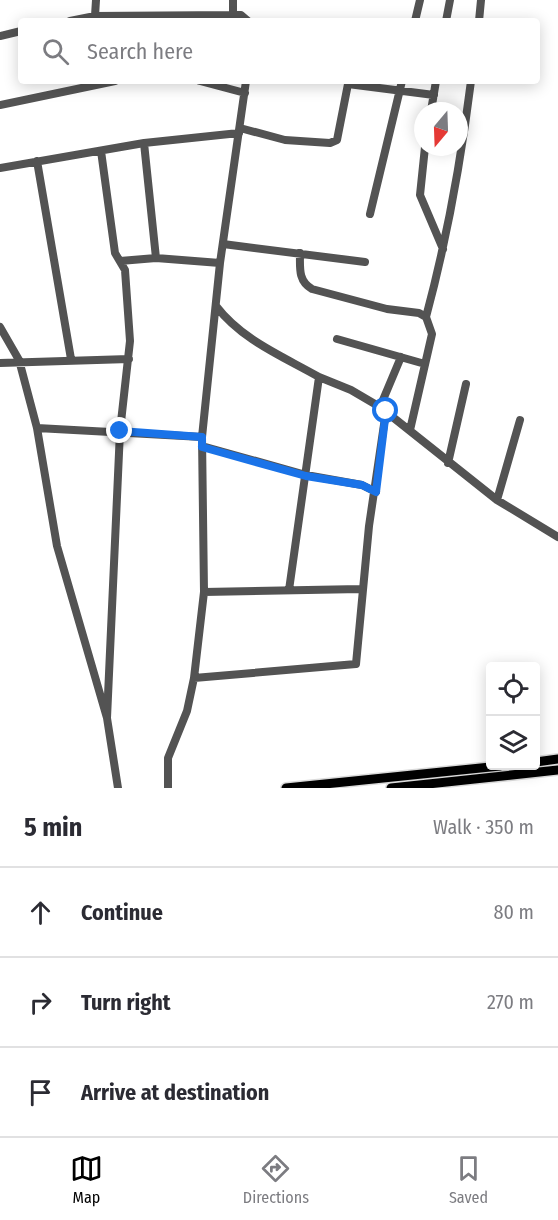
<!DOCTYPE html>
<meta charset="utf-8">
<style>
body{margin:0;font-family:"Fira Sans Condensed",sans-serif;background:#f7f7f7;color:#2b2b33}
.controls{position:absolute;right:18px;bottom:18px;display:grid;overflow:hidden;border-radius:6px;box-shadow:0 3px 15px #0003}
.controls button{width:54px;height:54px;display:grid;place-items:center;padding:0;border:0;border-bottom:2px solid #e1e1e2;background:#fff;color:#2b2b33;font:30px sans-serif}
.compass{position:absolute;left:414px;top:102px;width:54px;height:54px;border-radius:50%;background:#fff;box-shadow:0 3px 15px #0003;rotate:199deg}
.stop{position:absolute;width:18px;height:18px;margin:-14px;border:4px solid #1a73e8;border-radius:50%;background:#fff}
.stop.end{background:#1a73e8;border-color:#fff;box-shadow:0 2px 6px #0008}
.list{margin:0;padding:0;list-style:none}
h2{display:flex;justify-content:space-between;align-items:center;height:78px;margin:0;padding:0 24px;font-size:26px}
h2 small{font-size:20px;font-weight:400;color:#7c7c81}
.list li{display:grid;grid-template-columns:39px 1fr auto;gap:18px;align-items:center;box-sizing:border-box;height:90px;padding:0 24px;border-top:2px solid #e1e1e2}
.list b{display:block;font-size:22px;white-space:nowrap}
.list em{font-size:20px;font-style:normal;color:#7c7c81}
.icon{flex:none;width:33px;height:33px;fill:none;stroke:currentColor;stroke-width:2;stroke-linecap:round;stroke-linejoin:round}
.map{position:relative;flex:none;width:558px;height:788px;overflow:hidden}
.search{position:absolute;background:#fff;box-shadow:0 3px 15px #0003;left:18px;right:18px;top:18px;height:66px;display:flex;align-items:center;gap:15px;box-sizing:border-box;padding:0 21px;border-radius:6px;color:#7c7c81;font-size:22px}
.sheet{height:348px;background:#fff}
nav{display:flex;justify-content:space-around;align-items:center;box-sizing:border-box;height:84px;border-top:2px solid #e1e1e2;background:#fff;font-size:16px;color:#7c7c81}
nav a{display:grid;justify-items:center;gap:3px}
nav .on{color:#000}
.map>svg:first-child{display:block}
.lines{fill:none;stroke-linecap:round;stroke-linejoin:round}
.major-casing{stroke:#dbdbdb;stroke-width:12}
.minor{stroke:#535353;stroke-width:8}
.major{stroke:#000;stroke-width:9}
.route{stroke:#1a73e8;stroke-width:8}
</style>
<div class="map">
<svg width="558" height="788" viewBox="0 0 558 788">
<rect width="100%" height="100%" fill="#fff"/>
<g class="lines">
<defs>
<path id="major" d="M536,762L558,759
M286,788L500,766
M391,788L558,770"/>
</defs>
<use href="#major" class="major-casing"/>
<path class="minor" d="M233,0V15
M95,16L96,0
M70,21L95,16L233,15H241L248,21
M415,21L420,0
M446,21L450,0
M479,21L481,0
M0,36L21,31
M200,81L245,93
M0,105L115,81
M431,111L436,81
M240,128L285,140L330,143L337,140L348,84L434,95
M144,143L239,133
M425,147L420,195L443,249
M101,151L115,253L125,270L130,341L120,431L107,718
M37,161L71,359
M0,168L144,143L156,258
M370,214L402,81
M223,244L365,262
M300,253C300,268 298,281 312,289L387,309L419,313L426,317L432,334L410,430
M120,261L156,258L220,263
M216,306C242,340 282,356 319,377L289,590
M426,317C447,239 461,161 471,81
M0,327L19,360L37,428L57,546L107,718L118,788
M337,339L425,364
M0,363L129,359
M319,377L351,390L380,407L497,500L558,537
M380,407L401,357
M37,428L202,437
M202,446L306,475L362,485L376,492
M448,463L466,384
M497,500L520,420
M204,592L361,589
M194,678L356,664L369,526L386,411
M168,788V758L187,711L194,678L204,592L202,437L220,263L246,81"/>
<use href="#major" class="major"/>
</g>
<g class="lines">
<path class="route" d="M120,431L202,437V447L306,476L362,485L376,492L386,411"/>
</g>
</svg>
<div class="controls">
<button><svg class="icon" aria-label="locate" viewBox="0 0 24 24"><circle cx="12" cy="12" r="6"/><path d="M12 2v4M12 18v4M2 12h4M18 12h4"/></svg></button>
<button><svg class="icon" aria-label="layers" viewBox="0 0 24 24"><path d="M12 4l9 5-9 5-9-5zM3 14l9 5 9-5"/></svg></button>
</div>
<svg class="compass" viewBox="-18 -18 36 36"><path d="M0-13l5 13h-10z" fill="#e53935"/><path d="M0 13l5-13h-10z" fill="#7c7c81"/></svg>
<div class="stop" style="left:386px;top:411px"></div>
<div class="stop end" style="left:120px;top:431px"></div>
<div class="search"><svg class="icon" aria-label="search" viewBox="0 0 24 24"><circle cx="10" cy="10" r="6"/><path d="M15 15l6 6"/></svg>Search here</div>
</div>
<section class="sheet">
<h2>5 min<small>Walk · 350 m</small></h2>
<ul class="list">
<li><svg class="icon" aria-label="ahead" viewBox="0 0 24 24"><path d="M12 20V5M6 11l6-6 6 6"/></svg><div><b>Continue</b></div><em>80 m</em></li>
<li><svg class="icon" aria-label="right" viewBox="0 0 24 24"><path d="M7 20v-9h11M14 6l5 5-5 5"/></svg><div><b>Turn right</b></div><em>270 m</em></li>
<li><svg class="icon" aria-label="arrive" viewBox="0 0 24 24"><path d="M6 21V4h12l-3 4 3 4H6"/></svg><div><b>Arrive at destination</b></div></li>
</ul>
</section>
<nav>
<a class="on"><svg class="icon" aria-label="map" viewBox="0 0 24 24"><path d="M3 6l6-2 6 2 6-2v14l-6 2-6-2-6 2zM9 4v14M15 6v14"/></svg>Map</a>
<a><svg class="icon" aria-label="directions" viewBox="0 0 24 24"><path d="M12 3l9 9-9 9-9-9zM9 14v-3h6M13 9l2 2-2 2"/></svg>Directions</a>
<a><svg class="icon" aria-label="saved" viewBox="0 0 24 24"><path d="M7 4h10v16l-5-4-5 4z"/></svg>Saved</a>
</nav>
